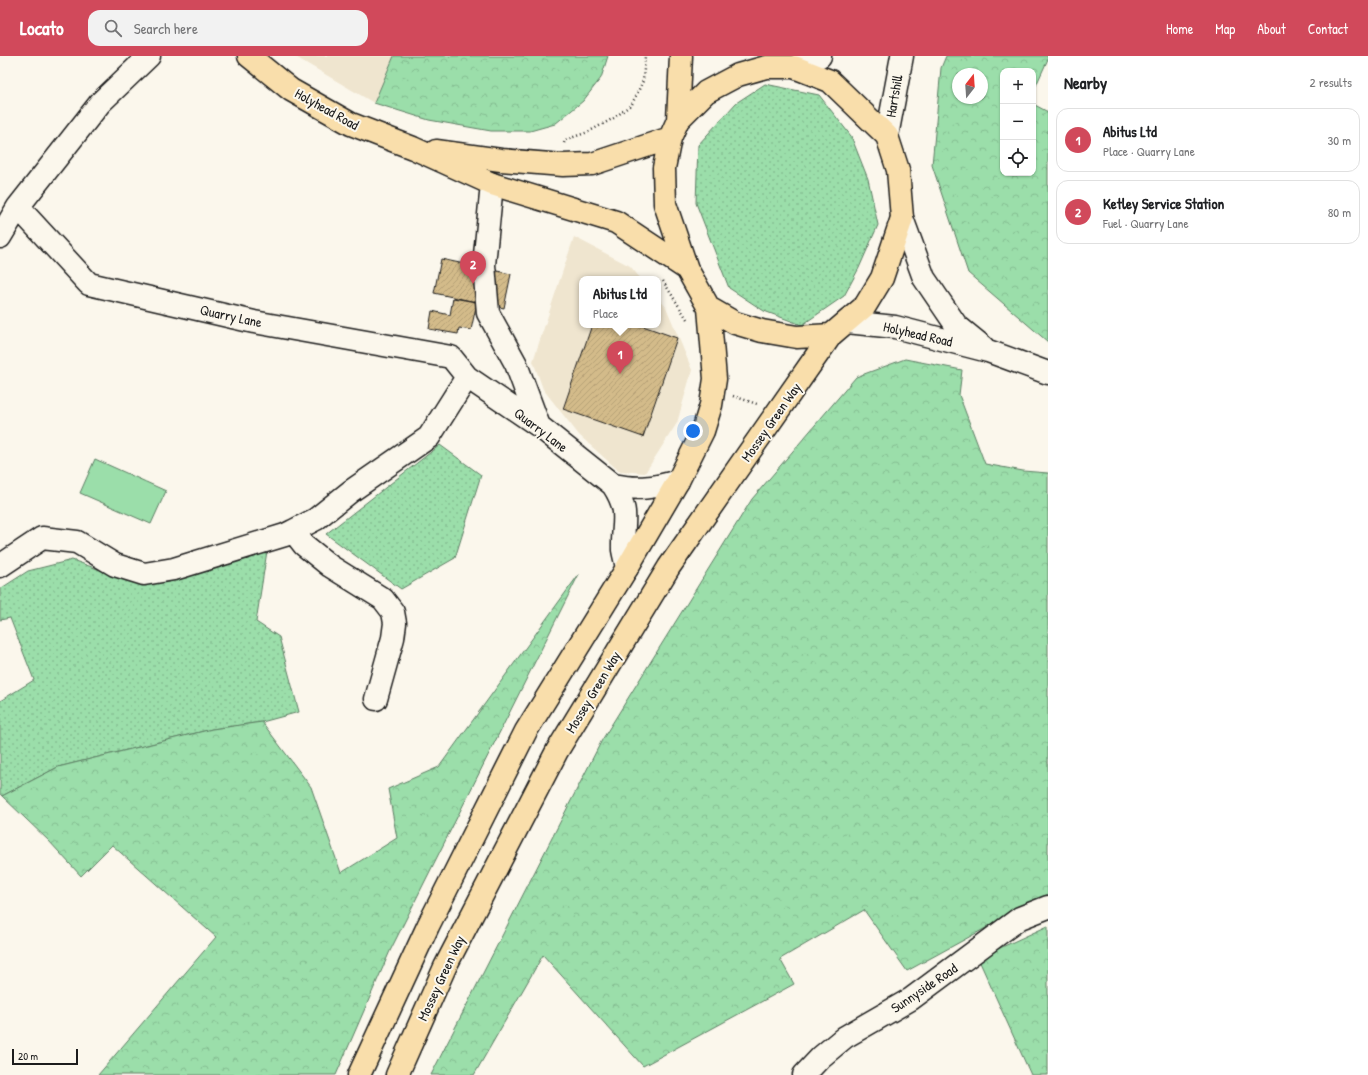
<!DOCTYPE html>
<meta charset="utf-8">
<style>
body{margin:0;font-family:"Patrick Hand",sans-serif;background:#f2f2f2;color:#202124}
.controls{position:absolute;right:12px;top:12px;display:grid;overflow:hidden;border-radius:8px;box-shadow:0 1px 3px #0004}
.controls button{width:36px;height:36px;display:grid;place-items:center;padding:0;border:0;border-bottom:1px solid #e0e0e0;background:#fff;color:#202124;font:20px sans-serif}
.compass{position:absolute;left:952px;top:12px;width:36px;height:36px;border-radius:50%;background:#fff;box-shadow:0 1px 3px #0004;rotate:17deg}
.scale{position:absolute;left:12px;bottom:10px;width:66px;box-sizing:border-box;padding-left:4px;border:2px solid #1c1c1c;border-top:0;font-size:11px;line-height:14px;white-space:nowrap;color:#1c1c1c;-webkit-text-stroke:3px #fbf7ec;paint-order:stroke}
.you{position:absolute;left:693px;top:375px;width:14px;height:14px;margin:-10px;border:3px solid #fff;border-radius:50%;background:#1a73e8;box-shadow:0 0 0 6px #1a73e833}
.badge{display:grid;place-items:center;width:26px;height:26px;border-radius:50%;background:#d1495b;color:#fff;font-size:13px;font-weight:700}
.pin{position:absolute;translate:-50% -33px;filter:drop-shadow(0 1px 2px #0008)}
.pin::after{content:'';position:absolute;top:21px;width:14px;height:12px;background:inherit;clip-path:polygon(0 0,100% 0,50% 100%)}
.popup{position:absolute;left:579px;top:220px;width:82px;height:52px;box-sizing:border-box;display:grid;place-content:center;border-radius:8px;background:#fff;filter:drop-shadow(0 1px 3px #0005);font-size:13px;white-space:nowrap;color:#757577}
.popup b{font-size:15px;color:#202124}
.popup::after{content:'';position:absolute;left:50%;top:100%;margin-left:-8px;border:8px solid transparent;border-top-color:#fff}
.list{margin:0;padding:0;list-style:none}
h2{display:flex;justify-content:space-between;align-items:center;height:52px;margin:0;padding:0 16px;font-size:17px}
h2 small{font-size:13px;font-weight:400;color:#757577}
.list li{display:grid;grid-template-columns:26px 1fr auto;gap:12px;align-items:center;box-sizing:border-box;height:64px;margin:0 8px 8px;padding:0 8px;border:1px solid #e0e0e0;border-radius:12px}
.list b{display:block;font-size:15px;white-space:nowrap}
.list p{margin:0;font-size:13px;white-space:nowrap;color:#757577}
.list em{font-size:13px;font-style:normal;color:#757577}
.icon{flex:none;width:22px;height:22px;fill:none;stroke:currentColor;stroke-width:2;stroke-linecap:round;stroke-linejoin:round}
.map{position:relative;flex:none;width:1048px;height:1019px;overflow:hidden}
header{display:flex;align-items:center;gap:24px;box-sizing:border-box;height:56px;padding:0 20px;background:#d1495b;color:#fff}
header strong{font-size:19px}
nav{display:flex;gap:22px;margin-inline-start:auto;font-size:14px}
.search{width:280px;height:36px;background:#f2f2f2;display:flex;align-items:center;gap:10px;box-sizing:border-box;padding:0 14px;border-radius:12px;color:#757577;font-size:15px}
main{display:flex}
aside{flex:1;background:#fff}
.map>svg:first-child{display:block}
.built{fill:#efe5cf}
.grass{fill:url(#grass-dots);stroke:#5c7d63}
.forest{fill:url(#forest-crowns);stroke:#5c7d63;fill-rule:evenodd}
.garden{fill:#9bdeaa;stroke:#5c7d63}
.building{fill:url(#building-hatch);stroke:#1c1c1c}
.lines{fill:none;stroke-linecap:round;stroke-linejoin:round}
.minor-casing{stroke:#1c1c1c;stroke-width:25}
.major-casing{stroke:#1c1c1c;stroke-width:25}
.path{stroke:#1c1c1c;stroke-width:2.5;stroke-dasharray:1 3;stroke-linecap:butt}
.minor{stroke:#fbf7ec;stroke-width:22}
.major{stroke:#f9deab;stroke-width:22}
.labels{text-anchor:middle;stroke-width:4;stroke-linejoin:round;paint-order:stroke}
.street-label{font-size:14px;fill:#1c1c1c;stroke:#fbf7ec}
</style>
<header>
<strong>Locato</strong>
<div class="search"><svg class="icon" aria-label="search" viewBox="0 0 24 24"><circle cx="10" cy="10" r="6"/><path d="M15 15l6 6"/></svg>Search here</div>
<nav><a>Home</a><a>Map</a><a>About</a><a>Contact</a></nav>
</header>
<main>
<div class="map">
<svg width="1048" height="1019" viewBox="0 0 1048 1019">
<defs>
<pattern id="grass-dots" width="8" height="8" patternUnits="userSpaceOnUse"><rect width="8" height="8" fill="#9bdeaa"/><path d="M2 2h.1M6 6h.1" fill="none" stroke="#85be92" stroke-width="1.8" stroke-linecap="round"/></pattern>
<pattern id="forest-crowns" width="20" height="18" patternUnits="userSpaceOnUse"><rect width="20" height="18" fill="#9bdeaa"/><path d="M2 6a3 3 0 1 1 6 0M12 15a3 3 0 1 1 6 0" fill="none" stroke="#85be92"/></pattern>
<pattern id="building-hatch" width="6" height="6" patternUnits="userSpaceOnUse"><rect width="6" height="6" fill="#d3bb8a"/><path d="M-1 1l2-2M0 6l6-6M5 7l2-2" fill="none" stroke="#b5a076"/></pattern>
</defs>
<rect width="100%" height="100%" fill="#fbf7ec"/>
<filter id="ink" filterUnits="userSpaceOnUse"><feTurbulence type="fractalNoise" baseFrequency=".025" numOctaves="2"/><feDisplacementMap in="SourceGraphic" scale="8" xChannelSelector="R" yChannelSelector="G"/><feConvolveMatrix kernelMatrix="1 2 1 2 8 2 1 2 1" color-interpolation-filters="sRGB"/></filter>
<g filter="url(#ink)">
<path class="built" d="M294,0H394L374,47Z
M574,181L630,210L641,223H582V269H658V242L666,251L692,314L677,367L645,417L619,415L579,379L543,333L533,305Z"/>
<path class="grass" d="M765,28L819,39L851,80L868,123L878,169L859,212L844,240L802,269L764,255L729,232L696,147L698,89L736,47Z
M440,389L481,419L455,502L401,533L326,478Z
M267,495L256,566L279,581L299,656L262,666L212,673L58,711L2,740L0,738V645L34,624L10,562L0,564V533L28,515L72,504L140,528L198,516Z"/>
<path class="forest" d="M394,0H608L601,22L583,45L555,68L530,75H491L429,64L374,47Z
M946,0H1048V3L1033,36V15H1003V117H1033V48L1048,56V286L968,217L932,109L941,12ZM958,18H982V42H958Z
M905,303L962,314L959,339L985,408L1023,415L1048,417V838L907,915L864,854L780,903L794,928L643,1010L543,899L474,1019H431L602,684L752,443L856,321Z
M579,518L390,895L336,1019H98L216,881L112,789L81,820L49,785L2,740L58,711L212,673L262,666L311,731L341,817L397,782L388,733L439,711Z
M1048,870V1019H1031L978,902Z"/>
<path class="garden" d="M95,403L166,435L151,468L80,437Z"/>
<path class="building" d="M441,203L511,218L504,252L434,237Z
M453,242L477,246L471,274L459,272L458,278L429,273L432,255L450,259Z
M592,269H640L677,282L643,381L563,353Z"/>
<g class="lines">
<defs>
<path id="minor" d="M149,0L100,47L18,151L89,228L254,266L451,301L467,321
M794,11L820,0
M887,80L902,0
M492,128L484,209L488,257L516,308L539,370
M902,162L924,222L956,269L983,291
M0,181L18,151
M847,266L895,271L988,295L1048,317
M613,429C639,434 653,432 678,425
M0,510L42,482L77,486L115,509L144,518L174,513L285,479L293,475
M376,643L393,582L395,567L393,556L383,543L330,510L304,489L293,475L316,463L351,435L429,381L467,321L539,370L613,429C631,457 622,465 623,494C624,500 626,506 627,512
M804,1019L821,1001L845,981L911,943L1020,862L1048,851"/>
<path id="major" d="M249,0L291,34L351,68L413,92L492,128L616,166L687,213
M766,11H794L830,25L887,80L898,114L902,162L882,222L865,250L831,279L797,281L762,275L735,267L709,252L687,213L665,148L664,112L670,82L678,64L706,36L738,19Z
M678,64L681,0
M436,95L501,104L563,109L592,108L670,82
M359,1019L428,870L526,675L627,512L678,425L703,375L711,349L715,323L709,252
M397,1019L445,911L557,695L669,511L831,279"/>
</defs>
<use href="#minor" class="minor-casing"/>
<use href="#major" class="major-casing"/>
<path class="path" d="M564,87L565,84L588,76L614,62L632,48L643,25L645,0
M663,225L687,263
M733,340L757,348"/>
<use href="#minor" class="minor"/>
<use href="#major" class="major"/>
</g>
</g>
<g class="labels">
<g class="street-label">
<text transform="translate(894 40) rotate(-80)" y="5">Hartshill</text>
<text transform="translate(327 53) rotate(29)" y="5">Holyhead Road</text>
<text transform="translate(231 260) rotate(12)" y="5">Quarry Lane</text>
<text transform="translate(918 278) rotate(13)" y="5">Holyhead Road</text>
<text transform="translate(771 366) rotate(-55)" y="5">Mossey Green Way</text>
<text transform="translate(541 374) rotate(37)" y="5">Quarry Lane</text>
<text transform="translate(593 636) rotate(-59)" y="5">Mossey Green Way</text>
<text transform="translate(441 922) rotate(-65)" y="5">Mossey Green Way</text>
<text transform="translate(924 932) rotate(-34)" y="5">Sunnyside Road</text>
</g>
</g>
</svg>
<div class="controls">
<button>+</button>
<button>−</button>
<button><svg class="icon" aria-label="locate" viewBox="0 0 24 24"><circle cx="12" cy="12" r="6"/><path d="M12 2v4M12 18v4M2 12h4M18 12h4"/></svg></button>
</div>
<svg class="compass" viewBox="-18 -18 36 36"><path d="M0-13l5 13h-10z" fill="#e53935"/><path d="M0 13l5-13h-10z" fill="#757577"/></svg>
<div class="scale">20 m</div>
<div class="you"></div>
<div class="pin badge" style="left:620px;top:318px">1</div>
<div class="popup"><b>Abitus Ltd</b>Place</div>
<div class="pin badge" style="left:473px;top:228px">2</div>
</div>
<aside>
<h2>Nearby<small>2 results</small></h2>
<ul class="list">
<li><span class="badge">1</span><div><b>Abitus Ltd</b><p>Place · Quarry Lane</p></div><em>30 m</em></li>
<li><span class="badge">2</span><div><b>Ketley Service Station</b><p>Fuel · Quarry Lane</p></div><em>80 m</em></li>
</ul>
</aside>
</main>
